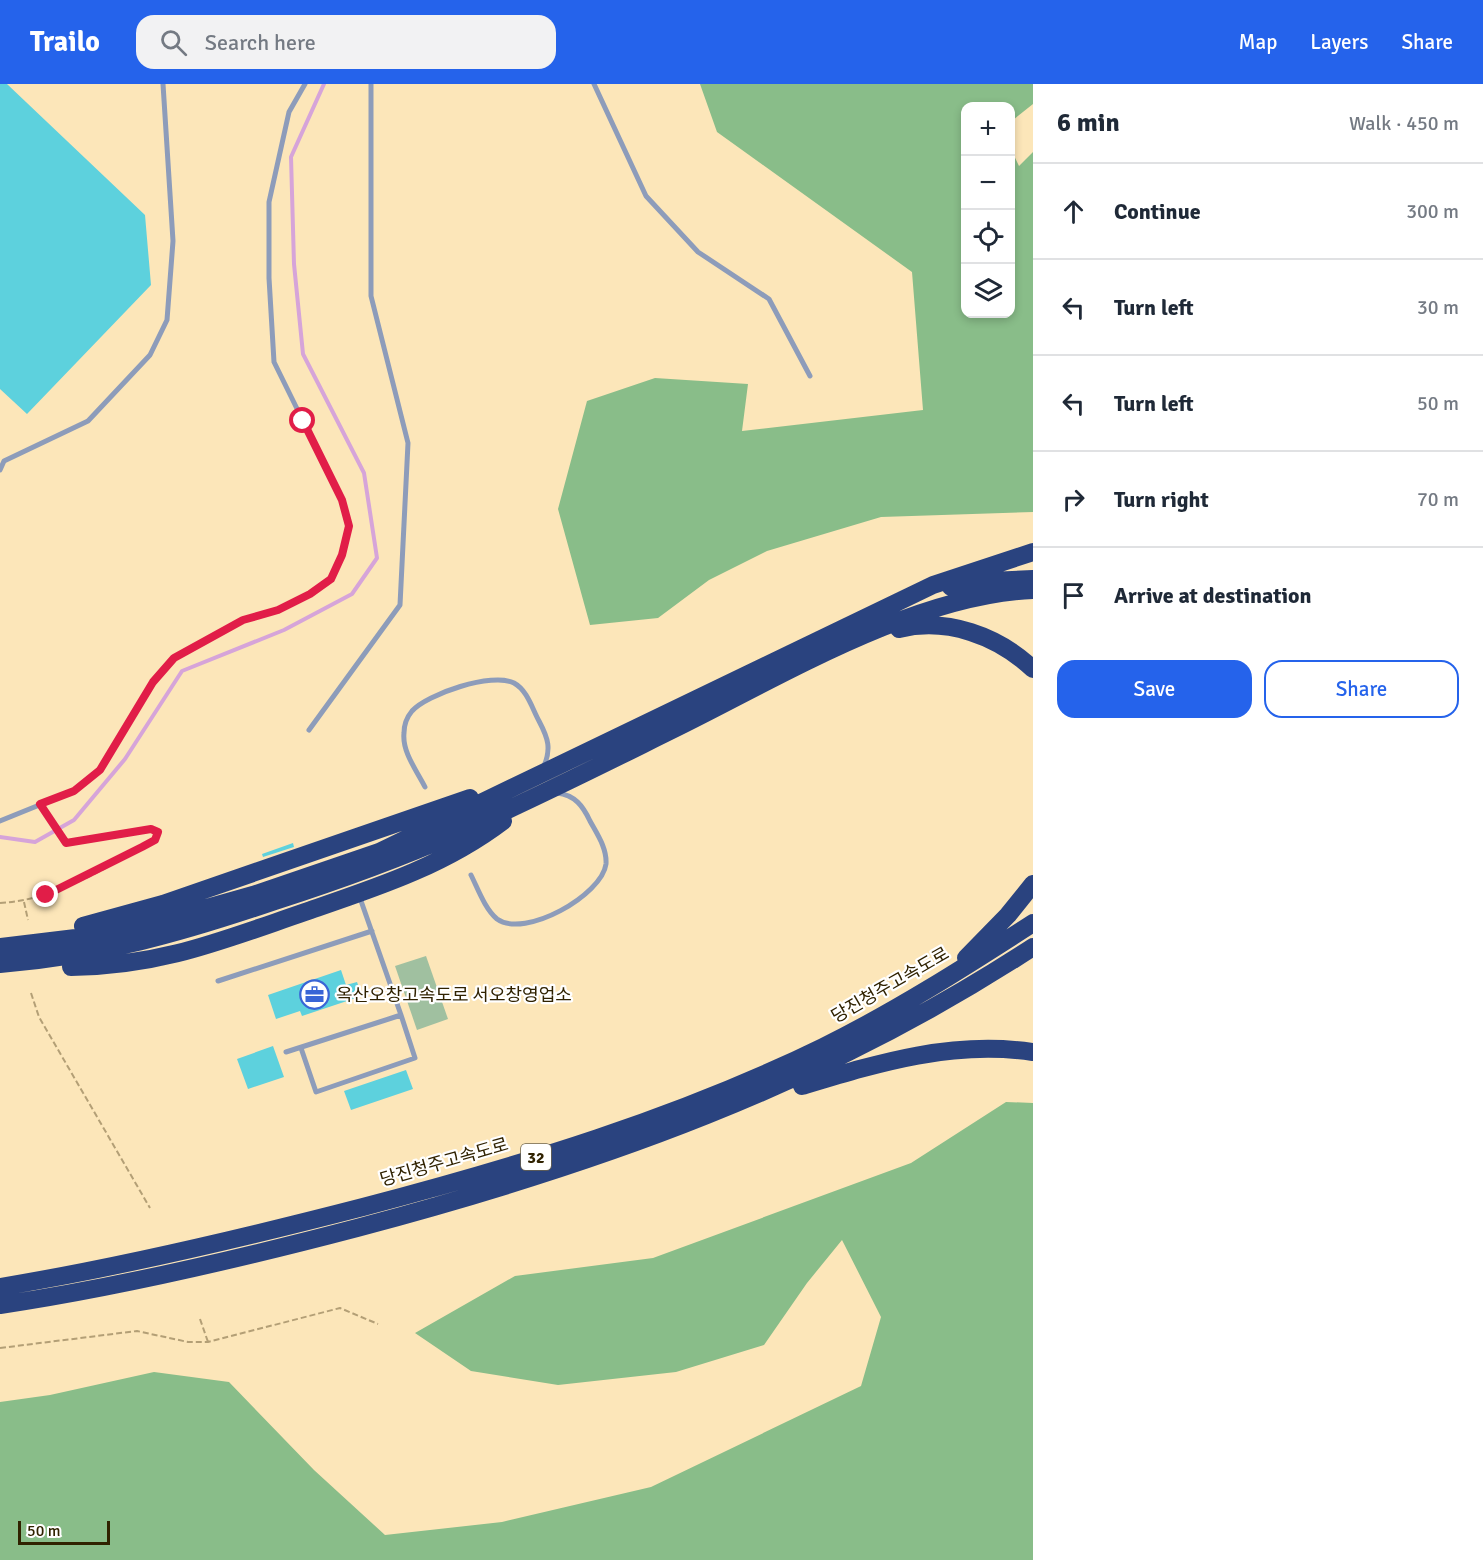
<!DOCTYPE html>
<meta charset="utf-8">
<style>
body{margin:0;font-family:Signika,"Noto Sans KR",sans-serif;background:#f2f2f3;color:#1f2937}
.controls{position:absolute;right:18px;top:18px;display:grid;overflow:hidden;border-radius:12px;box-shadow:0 3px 9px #0003}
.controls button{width:54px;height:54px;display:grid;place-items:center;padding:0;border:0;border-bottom:2px solid #e0e1e3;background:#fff;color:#1f2937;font:30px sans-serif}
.scale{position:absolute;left:18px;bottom:15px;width:92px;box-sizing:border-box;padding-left:6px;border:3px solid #302200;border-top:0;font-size:16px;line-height:21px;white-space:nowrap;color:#302200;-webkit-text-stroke:4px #fff;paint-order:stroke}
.stop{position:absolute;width:18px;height:18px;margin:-14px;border:4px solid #e11d48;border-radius:50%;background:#fff}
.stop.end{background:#e11d48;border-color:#fff;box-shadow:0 2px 6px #0008}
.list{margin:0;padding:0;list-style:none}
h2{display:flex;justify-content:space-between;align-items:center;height:78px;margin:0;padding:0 24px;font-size:26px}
h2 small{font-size:20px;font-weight:400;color:#747a83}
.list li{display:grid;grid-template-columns:39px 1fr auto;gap:18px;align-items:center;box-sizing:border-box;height:96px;padding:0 24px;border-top:2px solid #e0e1e3}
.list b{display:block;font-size:22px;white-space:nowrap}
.list em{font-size:20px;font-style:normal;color:#747a83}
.actions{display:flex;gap:12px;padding:18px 24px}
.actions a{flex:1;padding:14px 0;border:2px solid #2563eb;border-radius:18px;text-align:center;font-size:21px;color:#2563eb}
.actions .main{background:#2563eb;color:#fff}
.icon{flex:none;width:33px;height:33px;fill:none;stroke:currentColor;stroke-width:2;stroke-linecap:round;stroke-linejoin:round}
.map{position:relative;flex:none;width:1033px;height:1476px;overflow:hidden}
header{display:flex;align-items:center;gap:36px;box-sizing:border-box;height:84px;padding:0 30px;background:#2563eb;color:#fff}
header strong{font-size:28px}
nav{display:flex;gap:33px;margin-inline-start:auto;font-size:21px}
.search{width:420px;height:54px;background:#f2f2f3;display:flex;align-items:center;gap:15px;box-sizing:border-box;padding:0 21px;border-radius:18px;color:#747a83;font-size:22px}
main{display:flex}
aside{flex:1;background:#fff}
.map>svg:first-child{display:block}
.green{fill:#a0c0a0}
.forest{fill:#89bd89;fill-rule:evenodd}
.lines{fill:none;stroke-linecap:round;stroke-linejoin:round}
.stream{stroke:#d6a4d9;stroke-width:4}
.building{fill:#5dd1dd}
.path{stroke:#b39f76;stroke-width:2;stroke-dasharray:6 3;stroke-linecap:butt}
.lane{stroke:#8d9cba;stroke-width:5}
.highway{stroke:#2a437f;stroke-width:18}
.route{stroke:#e11d48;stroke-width:8}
.labels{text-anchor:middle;stroke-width:4.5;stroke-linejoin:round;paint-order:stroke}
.shield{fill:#fff;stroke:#6e644c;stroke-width:1.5}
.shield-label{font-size:16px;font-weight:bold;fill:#302200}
.street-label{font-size:18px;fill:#302200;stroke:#fff}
.poi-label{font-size:18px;fill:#302200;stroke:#fff;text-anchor:start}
</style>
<header>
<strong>Trailo</strong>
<div class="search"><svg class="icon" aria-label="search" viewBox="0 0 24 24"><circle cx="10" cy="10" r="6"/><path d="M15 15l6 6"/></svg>Search here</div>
<nav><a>Map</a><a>Layers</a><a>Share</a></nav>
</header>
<main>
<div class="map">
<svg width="1033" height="1476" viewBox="0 0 1033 1476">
<rect width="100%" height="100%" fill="#fce6b9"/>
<path class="green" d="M426,872L448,935L417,946L395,882Z"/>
<path class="forest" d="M700,0H1033V20L1013,36L1011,65L1019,82L1033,68V428L881,433L767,467L709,496L658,534L590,541L558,425L587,317L655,294L748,300L742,347L923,326L912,188L717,48ZM1010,22V230H966V22Z
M1006,1018L1033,1019V1476H0V1318L50,1311L154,1288L229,1298L314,1386L385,1451L502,1438L651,1403L861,1302L881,1233L842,1156L807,1199L764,1261L676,1288L558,1301L471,1287L415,1249L515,1192L653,1174L911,1079Z"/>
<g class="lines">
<path class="stream" d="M0,753L35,758L74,736L125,675L182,587L284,546L352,510L377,474L364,389L303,270L294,180L291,73L324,0"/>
</g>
<path class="building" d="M0,0H7L145,131L151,201L27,330L0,305Z
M293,759L294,763L263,773L262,770Z
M341,886L346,901L357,898L362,912L302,932L300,927L276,935L268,911Z
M273,962L284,993L248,1005L237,975Z
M406,986L413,1005L351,1026L344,1007Z"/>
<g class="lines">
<path class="path" d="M24,818L28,836
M0,819C56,816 108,783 155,756L158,748L151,745L66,759L45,729
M31,909L39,933L150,1124
M200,1235L208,1258
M0,1264L137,1247L188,1258H208L340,1224L378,1240"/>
<path class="lane" d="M594,0L646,112L698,168L769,215L810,292
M0,386L4,377L88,337L150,271L167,236L173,157L163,0
M309,646L400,521L408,359L371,212V0
M425,703C417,687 402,668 404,649C404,641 407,633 412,627C427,610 492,588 514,599C527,606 532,624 539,637C548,654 552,665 543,684
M0,737L74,707L101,686L153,598L174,574L243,536L278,526L310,510L331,495L342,471L349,442L342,416L274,278L269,194V118L289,28L305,0
M471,791C478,805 485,825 497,835C525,855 602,811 606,780C607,764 597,750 590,737C583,722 575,711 557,709
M218,897L372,847
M301,964L316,1008L415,974L401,931
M286,968L401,931L360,814"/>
<path class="highway" d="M951,503L989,497L1033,495
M899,545C947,533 998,552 1033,585
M83,842L163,820L470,714
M0,863L84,853L168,835L253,811L379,768L933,501L1033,468
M966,874L1008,831L1033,800
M0,880C100,872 181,849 275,817C337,797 398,775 457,749C532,716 605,679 678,643C783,591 915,511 1033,506
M71,883C161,882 223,856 305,828C375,804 444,782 503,737
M802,1002C878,979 952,956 1033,968
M0,1203C122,1183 243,1154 363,1123C519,1082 678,1034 823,963C896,927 965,883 1033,839
M0,1221C121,1203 239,1175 357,1144C599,1080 822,1001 1033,863"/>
</g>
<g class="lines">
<path class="route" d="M46,811L142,763L155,756L158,748L151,745L66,759L40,720L74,707L100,686L153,598L174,574L243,536L278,526L310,510L331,495L342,471L349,442L342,416L303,337"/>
</g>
<defs>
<symbol id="office-ring" viewBox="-11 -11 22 22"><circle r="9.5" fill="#fff" stroke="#3965d6" stroke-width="1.5"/><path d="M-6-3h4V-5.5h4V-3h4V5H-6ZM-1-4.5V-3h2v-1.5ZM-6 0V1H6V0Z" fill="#3965d6"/></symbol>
</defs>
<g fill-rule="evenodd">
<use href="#office-ring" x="298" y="894" width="33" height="33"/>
</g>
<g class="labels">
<rect class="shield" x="521" y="1060" width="30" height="26" rx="4.5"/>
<g class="shield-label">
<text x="536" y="1079">32</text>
</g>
<g class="street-label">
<text transform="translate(890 901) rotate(-30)" y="6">당진청주고속도로</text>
<text transform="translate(444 1078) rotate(-16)" y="6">당진청주고속도로</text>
</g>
<g class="poi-label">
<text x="336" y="917">옥산오창고속도로 서오창영업소</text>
</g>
</g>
</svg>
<div class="controls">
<button>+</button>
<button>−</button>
<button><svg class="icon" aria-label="locate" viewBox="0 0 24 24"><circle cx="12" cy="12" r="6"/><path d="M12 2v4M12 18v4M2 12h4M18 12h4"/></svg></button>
<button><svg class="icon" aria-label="layers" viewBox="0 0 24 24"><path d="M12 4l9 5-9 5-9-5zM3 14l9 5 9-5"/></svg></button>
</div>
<div class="scale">50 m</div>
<div class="stop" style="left:303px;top:337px"></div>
<div class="stop end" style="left:46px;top:811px"></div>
</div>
<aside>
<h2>6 min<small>Walk · 450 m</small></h2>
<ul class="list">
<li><svg class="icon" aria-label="ahead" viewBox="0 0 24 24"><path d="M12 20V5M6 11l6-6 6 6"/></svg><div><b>Continue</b></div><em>300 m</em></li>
<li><svg class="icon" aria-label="left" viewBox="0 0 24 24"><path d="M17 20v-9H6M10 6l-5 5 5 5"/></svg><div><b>Turn left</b></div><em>30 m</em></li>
<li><svg class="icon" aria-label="left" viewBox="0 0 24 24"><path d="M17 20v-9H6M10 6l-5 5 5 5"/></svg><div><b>Turn left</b></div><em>50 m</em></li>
<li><svg class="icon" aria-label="right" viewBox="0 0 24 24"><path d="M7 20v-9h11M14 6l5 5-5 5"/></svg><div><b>Turn right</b></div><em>70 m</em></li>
<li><svg class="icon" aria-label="arrive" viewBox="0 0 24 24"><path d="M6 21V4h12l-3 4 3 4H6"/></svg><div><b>Arrive at destination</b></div></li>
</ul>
<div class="actions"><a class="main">Save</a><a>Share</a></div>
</aside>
</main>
